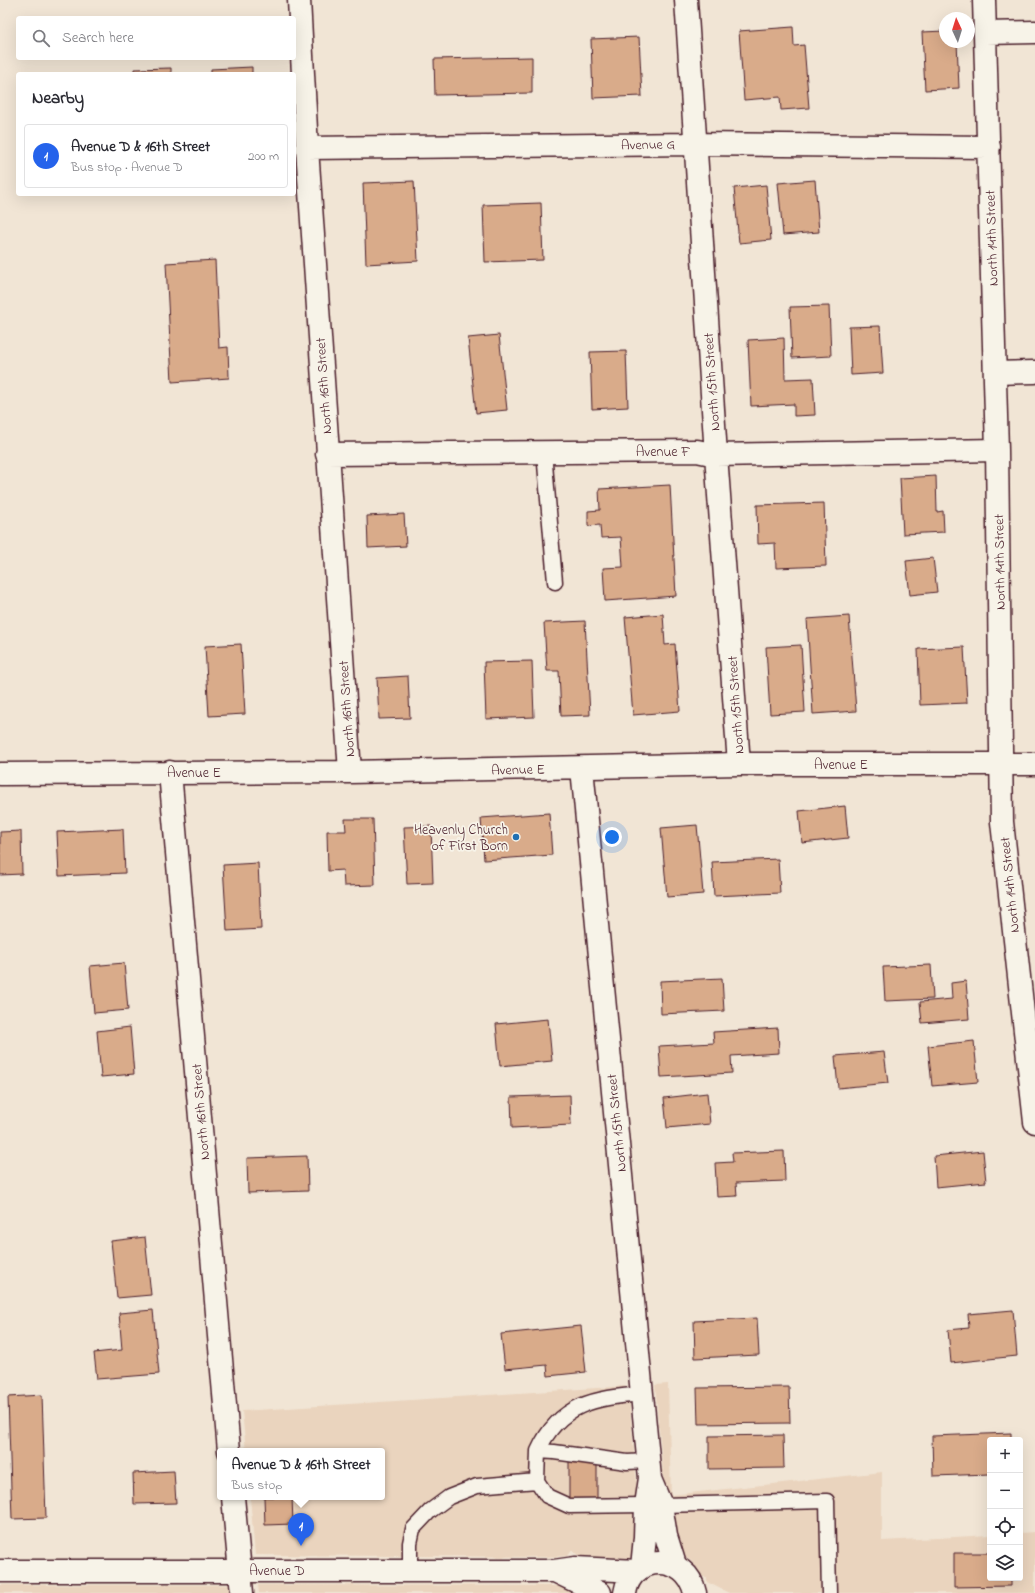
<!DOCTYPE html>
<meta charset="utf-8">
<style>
body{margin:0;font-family:"Indie Flower",sans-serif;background:#f2f2f3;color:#2b2b33}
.controls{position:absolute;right:12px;bottom:12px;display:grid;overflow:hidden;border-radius:4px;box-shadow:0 4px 16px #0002}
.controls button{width:36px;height:36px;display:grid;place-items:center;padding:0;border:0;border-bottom:1px solid #e1e1e2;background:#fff;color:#2b2b33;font:20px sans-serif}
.compass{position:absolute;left:939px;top:12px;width:36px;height:36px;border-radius:50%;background:#fff;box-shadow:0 4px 16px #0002;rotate:356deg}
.you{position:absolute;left:612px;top:837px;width:14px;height:14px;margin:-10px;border:3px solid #fff;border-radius:50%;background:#1a73e8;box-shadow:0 0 0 6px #1a73e833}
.badge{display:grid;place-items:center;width:26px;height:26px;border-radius:50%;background:#2563eb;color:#fff;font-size:13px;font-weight:700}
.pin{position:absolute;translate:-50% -33px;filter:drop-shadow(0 1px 2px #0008)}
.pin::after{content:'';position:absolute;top:21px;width:14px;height:12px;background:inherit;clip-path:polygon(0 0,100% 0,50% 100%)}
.popup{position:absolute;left:217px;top:1448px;width:168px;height:52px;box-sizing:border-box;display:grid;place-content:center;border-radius:4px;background:#fff;filter:drop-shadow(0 1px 3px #0005);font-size:13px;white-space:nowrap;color:#7c7c81}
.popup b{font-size:15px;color:#2b2b33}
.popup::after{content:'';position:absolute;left:50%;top:100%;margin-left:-8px;border:8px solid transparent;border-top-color:#fff}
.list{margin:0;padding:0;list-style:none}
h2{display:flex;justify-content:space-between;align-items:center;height:52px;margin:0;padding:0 16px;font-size:17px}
h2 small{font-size:13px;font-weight:400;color:#7c7c81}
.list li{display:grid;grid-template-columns:26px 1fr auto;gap:12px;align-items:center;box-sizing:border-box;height:64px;margin:0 8px 8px;padding:0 8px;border:1px solid #e1e1e2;border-radius:4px}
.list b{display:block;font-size:15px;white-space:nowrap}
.list p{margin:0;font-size:13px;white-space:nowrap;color:#7c7c81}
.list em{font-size:13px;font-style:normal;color:#7c7c81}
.icon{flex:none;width:22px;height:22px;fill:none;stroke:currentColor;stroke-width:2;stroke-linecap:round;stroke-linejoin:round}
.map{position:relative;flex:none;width:1035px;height:1593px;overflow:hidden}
.search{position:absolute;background:#fff;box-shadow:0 4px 16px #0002;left:16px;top:16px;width:280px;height:44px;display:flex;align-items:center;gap:10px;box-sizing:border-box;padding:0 14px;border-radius:4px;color:#7c7c81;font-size:15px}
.panel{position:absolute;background:#fff;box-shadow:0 4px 16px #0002;left:16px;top:72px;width:280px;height:124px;border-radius:4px}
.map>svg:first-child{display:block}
.built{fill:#ead4be}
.building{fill:#d9ab8a;stroke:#4a1f2b}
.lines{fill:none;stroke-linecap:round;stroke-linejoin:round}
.service-casing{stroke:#4a1f2b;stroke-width:17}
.minor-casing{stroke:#4a1f2b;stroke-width:25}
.tertiary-casing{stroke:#4a1f2b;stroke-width:25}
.service{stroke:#f7f3e8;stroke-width:14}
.minor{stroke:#f7f3e8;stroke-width:22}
.tertiary{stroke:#f7f3e8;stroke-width:22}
.poi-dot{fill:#1f6fb2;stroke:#f7f3e8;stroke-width:1.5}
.labels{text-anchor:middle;stroke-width:3.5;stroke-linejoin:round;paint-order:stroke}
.street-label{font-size:14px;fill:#4a1f2b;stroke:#f7f3e8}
.poi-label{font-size:14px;fill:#4a1f2b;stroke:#f7f3e8;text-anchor:end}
</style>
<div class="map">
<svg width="1035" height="1593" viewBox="0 0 1035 1593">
<rect width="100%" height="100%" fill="#f1e5d5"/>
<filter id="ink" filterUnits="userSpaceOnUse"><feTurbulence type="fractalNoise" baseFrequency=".025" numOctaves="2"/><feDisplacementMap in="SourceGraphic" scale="8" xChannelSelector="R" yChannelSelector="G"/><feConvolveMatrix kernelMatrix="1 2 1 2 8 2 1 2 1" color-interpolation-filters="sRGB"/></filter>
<g filter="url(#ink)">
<path class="built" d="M668,1384L671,1495L882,1472V1541L990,1535V1578H1020V1533L1035,1532V1593H729L707,1582V1577H702L698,1569L690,1560L680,1555L665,1494L655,1385Z
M628,1386L638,1497L633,1552L630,1558L579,1556L572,1550L568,1556L544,1557L255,1555L250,1497H382V1451H246L242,1411Z
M0,1585H231L232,1593H0Z
M258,1585L571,1586L580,1593H259Z"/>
<path class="building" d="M793,27L794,46L804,45L809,108L781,110L780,97L744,100L739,31Z
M945,31V42H957L959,88L925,90L922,32Z
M639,37L642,96L593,98L591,39Z
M532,57V93L435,95L434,59Z
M252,67V74H211V69Z
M171,68V74H134V69Z
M815,180L819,232L783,235L778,183Z
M414,181L418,261L366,264L363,183Z
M766,185L771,240L739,243L734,188Z
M541,203L543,260L485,262L483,205Z
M215,260L219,348L228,347L229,378L172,382L166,263Z
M829,306L831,356L792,358L790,307Z
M880,326L883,373L851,375L849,327Z
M499,335L507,410L476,413L468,338Z
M784,338L785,379L813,378L815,415L794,416V404L751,406L748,340Z
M626,351L628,407L592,409L590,352Z
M936,476L937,512L943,511L944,532L903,534L900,478Z
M670,485L676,596L605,601L603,568L623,567L621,537L601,538L600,525L588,526V511L600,510L599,489Z
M824,503L826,566L776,568L775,543L758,544L757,505Z
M404,514L406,546L368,548L367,516Z
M933,558L937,592L910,595L906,561Z
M663,614L665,645L675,644L680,711L633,715L625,617Z
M849,616L856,711L813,714L807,619Z
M585,621L590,715L561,716L559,671H547L544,623Z
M241,644L245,714L209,716L205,646Z
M801,645L805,712L770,714L766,647Z
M964,647L967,703L920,705L918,649Z
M532,661L534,717L486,719L484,662Z
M408,676L410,718L379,719L377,678Z
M845,806L848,838L802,843L799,811Z
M549,813L552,855L484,860L481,818Z
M345,819H373L375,885L344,886L343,870L328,871L327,831H346Z
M697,825L703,894L667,897L661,828Z
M431,826L433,883L407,884L404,827Z
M123,829L125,873L59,876L57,832Z
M21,831L22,874L0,875V832Z
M778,859L780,893L714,896L712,862Z
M258,863L261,929L227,931L223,865Z
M124,963L128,1010L94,1013L90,966Z
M931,965L933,999L885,1001L883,967Z
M722,978L724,1011L661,1014L660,981Z
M966,981L969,1019L922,1023L920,1002L952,999L951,983Z
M548,1019L552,1061L500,1066L496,1024Z
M130,1027L134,1074L101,1077L97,1031Z
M778,1028L779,1053L731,1056L732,1073L661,1077L659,1046L714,1043L713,1032Z
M974,1041L978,1082L932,1086L928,1046Z
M884,1052L888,1083L838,1088L835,1056Z
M707,1093L710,1124L667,1128L664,1098Z
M570,1095L571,1125L512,1128L511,1097Z
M784,1151L785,1181L736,1183L737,1196L717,1197L715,1163L733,1162L732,1153Z
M983,1151L986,1182L936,1187L934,1156Z
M307,1156L308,1191L248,1193L247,1158Z
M145,1237L151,1295L117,1298L111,1241Z
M153,1310L159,1374L97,1379L94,1353L122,1350L119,1313Z
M1013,1310L1017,1356L951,1363L948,1330L969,1328L968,1314Z
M757,1318L759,1355L695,1358L694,1321Z
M581,1326L586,1372L548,1376L547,1365L505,1369L501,1334Z
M789,1387L790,1423L698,1424L697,1388Z
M42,1395L46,1518L12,1519L8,1397Z
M1011,1433V1440H990V1474L933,1476L932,1436Z
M783,1435L784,1468L709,1469V1436Z
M569,1461H597V1499H569Z
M174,1471L176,1503L134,1504L133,1473Z
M264,1497H292L293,1524L265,1525Z
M954,1553H990V1578H1011V1586L954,1587Z"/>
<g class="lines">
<defs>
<path id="service" d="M544,452L555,582
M538,1451C560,1403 595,1398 642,1394
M646,1505L569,1506L547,1496L537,1481L538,1451L554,1452L627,1462L648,1461
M661,1505L827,1501L829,1593
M410,1571V1543L413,1529L430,1511L449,1497L477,1486L537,1481"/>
<path id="minor" d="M299,0L307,148L350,772
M686,0L716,455L739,764
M984,0L997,450L1002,822L1035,1122
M985,33L1035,32
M307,148L695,144L989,147
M995,373L1035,372
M327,454L697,451L716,455L997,450
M582,768L650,1478L646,1505L645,1537L642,1567
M170,772L229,1451
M0,774L350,772L739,764H1035
M650,1479L661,1505L666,1536L675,1565
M233,1497L242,1593"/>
<path id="tertiary" d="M0,1571H554L575,1568L637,1571
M555,1571L600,1593
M625,1593C631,1553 687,1553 695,1593"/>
</defs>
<use href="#service" class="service-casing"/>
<use href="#minor" class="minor-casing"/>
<use href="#tertiary" class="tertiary-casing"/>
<use href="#service" class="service"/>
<use href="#minor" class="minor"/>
<use href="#tertiary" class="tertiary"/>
</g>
</g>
<circle class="poi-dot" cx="516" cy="837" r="4"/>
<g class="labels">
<g class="street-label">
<text transform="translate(648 144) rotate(-1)" y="5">Avenue G</text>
<text transform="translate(991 238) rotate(-92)" y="5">North 14th Street</text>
<text transform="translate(711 382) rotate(-94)" y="5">North 15th Street</text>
<text transform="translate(323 386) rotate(-94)" y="5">North 16th Street</text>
<text x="663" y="456">Avenue F</text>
<text transform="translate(999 562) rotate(-91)" y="5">North 14th Street</text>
<text transform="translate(735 705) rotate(-94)" y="5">North 15th Street</text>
<text transform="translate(346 709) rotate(-94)" y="5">North 16th Street</text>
<text x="841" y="769">Avenue E</text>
<text transform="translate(518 769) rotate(-1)" y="5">Avenue E</text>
<text x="194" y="777">Avenue E</text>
<text transform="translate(1009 885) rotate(-96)" y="5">North 14th Street</text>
<text transform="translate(200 1112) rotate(-95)" y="5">North 16th Street</text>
<text transform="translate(616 1123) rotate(-96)" y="5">North 15th Street</text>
<text x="277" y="1575">Avenue D</text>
</g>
<g class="poi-label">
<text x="508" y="834">Heavenly Church<tspan x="508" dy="16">of First Born</tspan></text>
</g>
</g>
</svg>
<div class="controls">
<button>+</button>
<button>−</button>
<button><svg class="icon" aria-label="locate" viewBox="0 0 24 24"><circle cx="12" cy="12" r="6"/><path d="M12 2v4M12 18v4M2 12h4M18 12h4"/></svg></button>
<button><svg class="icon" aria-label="layers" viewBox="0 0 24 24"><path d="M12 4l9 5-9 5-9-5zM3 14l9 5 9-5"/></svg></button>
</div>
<svg class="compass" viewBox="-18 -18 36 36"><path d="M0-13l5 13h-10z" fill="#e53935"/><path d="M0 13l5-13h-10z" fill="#7c7c81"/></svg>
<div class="you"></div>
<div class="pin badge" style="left:301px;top:1546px">1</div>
<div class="popup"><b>Avenue D &amp; 16th Street</b>Bus stop</div>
<div class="search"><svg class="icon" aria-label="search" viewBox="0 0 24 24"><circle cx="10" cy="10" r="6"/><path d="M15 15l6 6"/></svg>Search here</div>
<section class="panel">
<h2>Nearby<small></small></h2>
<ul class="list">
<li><span class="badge">1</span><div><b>Avenue D &amp; 16th Street</b><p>Bus stop · Avenue D</p></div><em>200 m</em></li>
</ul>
</section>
</div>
